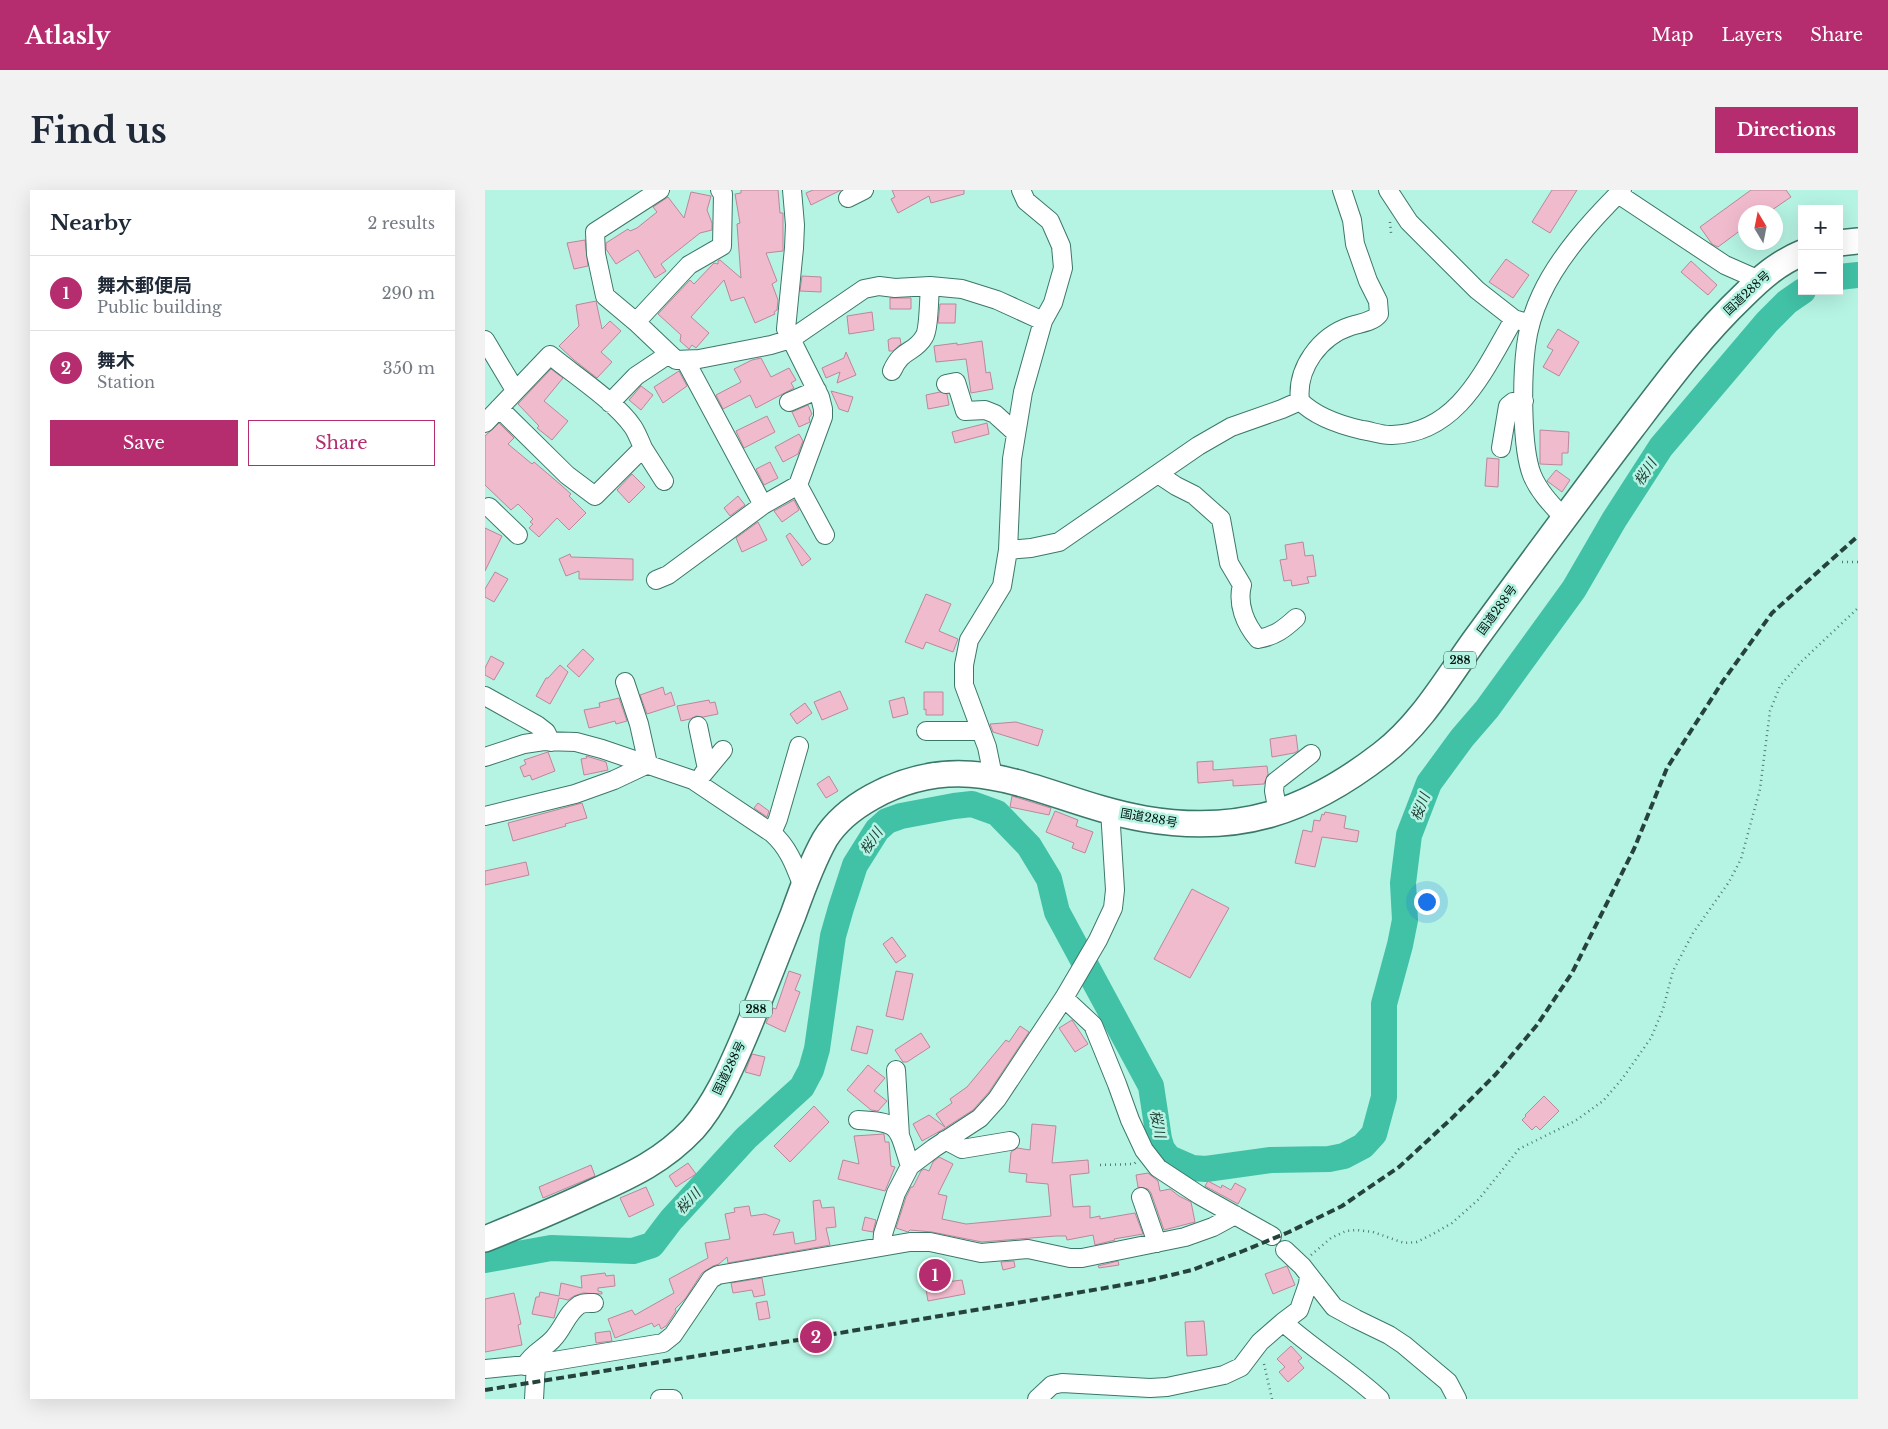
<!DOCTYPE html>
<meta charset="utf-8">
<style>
body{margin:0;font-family:"Libre Baskerville","Noto Sans JP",serif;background:#f2f2f3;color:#1f2937}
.controls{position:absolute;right:15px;top:15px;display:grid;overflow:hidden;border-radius:0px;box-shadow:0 5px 20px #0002}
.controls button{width:45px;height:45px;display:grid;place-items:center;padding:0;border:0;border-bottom:1px solid #e0e1e3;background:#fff;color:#1f2937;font:25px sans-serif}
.compass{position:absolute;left:1253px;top:15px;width:45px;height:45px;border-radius:50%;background:#fff;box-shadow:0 5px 20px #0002;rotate:350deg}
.you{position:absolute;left:941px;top:711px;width:18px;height:18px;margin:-12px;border:4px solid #fff;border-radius:50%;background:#1a73e8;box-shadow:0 0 0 8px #1a73e833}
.badge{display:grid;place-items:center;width:32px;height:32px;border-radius:50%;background:#b52d6f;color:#fff;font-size:16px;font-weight:700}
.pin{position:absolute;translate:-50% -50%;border:2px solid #fff;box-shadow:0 1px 5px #0006}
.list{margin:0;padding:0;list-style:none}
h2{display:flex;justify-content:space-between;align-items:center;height:65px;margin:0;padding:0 20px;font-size:21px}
h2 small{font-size:16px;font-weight:400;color:#747a83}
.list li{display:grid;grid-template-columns:32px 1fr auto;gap:15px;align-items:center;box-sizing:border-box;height:75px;padding:0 20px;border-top:1px solid #e0e1e3}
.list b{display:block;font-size:19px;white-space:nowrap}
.list p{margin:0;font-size:16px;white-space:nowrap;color:#747a83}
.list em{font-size:16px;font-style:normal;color:#747a83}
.actions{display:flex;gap:10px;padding:15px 20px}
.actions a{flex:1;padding:11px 0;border:1px solid #b52d6f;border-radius:0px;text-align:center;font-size:18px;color:#b52d6f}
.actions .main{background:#b52d6f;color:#fff}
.map{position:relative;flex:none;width:1373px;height:1209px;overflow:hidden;border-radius:0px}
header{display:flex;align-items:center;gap:30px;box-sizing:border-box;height:70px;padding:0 25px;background:#b52d6f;color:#fff}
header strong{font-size:24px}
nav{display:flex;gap:28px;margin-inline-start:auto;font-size:18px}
.intro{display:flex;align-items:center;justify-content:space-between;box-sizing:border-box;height:120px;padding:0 30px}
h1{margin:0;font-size:35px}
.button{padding:12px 22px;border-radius:0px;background:#b52d6f;color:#fff;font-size:18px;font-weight:700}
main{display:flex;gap:30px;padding:0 30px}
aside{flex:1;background:#fff;border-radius:0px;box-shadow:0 5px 20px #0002}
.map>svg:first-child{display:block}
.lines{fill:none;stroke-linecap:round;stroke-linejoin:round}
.river{stroke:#41c1a6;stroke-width:26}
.building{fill:#f1bbce;stroke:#bb879a}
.minor-casing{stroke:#3c786a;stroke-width:20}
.highway-casing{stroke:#3c786a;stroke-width:28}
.path{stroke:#547b71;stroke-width:2.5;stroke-dasharray:1 4;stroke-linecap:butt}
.minor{stroke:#fff;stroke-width:18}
.highway{stroke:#fff;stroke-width:25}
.rail{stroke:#26433b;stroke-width:4;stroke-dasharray:8 4;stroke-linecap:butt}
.labels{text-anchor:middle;stroke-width:5;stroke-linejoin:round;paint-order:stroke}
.shield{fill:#b5f3e2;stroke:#36574e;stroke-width:1}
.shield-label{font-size:11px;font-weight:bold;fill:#00140f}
.street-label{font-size:12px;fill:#00140f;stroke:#b5f3e2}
.water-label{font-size:14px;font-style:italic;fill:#243f38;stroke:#b5f3e2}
</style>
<header>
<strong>Atlasly</strong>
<nav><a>Map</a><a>Layers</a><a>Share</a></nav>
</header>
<div class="intro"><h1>Find us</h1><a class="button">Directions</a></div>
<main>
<aside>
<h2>Nearby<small>2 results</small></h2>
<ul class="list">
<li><span class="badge">1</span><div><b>舞木郵便局</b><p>Public building</p></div><em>290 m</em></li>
<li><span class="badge">2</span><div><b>舞木</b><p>Station</p></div><em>350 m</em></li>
</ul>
<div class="actions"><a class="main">Save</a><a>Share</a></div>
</aside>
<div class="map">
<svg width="1373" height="1209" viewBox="0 0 1373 1209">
<rect width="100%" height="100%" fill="#b5f3e2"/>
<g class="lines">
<path class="river" d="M1354,87L1373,85
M0,1070L66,1058L148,1061L167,1055L186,1030L261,948L317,897L326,880L332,859L348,746L356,718L370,675L392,640L402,631L416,626L469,616L487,614L512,623L544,656L564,689L572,722L666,896L674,949L677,959L684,968L707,978L721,979L786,970L844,969L859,966L878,956L889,944L899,907V814L915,755L920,730L918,693L924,645L944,593L977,548L1002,519L1089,399L1129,330L1176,257L1282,132L1302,112L1318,101"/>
</g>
<path class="building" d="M256,0H293L295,23H298V61L281,63L292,91L287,94L293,110L292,120L289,122L290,124L270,133L259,107L246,111L239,90L206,127L224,143L211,158L207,155L204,159L195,151L196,145L173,124L205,90L209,94L229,73L233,74V71L235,70L256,88L252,34L255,33L250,4L256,3Z
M328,0H356L326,15L321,3Z
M407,0H479V4L446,13L444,6L413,23L406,9L410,7Z
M1067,0H1092L1065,43L1047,32Z
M1266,0H1301L1306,7L1284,22H1260V37L1233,57L1227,54L1215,37Z
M206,2L226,6L222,20L227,33V40L215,43L176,74L181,81L170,88L153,60L131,74L121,59V53L143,39L145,41L152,38L172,22L168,17L183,7L199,28Z
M100,50L103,76L89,79L82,53Z
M1021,69L1044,85L1028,108L1004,92Z
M1206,71L1232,95L1223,105L1196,82Z
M317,86L336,87V102L315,101Z
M405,108H426V119H405Z
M111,111L117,139L125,131L136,141L116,162L127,172L112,188L89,170L74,156L94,136L91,115Z
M455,114H471L470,133H453Z
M387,122L389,140L364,144L362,126Z
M1073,139L1094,152L1074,186L1058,177L1068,160L1062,157Z
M407,148H415L416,154L408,161H404L403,150Z
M497,151L501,183L505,182L508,199L486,203L481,169L451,172L449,156L472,153V155Z
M361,162L371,185L352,193L355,182L341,188L337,178L359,168Z
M276,168L286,187L304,178L311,190L306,193L309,198L271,218L265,205L238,219L231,205L256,192L249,179L267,170Z
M66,179L78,188L59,211L83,231L67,250L52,238L54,236L33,214Z
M194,181L202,196L178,213L169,197Z
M156,196L168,205L156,220L144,210Z
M346,201L368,207L363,222L354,219Z
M455,202L462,204L464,215L443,219L441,205Z
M323,215L327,224L324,228L325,232L314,237L307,222Z
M282,226L290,242L259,258L251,241Z
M14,233L29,248L23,254L47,274L49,272L76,295L86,304L84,306L101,323L84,340L72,328L54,347L44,338L48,334L45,332L48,329L33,314L26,320L0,295V246Z
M502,233L504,244L470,253L467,242Z
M1055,240L1084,242L1083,263H1077V275L1055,274Z
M314,244L318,251L313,264L298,272L290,257Z
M1002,268L1014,269L1013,297L1000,296Z
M285,272L293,288L279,295L271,279Z
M1071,280L1085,290L1077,302L1062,291Z
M147,284L160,297L144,313L132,300Z
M253,306L260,315L245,326L239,318Z
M309,310L314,320L297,332L289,321Z
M273,332L282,350L257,362L251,348Z
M0,338L17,346L0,381Z
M305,343L326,369L317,376L301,346Z
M818,352L820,366L828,365L831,386L822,387L824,393L807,396L806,390L799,391L795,370L802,369L800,355Z
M85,364L86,367L148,369V390L94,389V381L81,386L74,369Z
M10,382L23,389L9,412L0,407V399Z
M441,404L466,414L454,441L473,449L468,462L441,452L438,459L420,452Z
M98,459L109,469L94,487L82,476Z
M6,466L19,473L9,490L0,485V478Z
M75,475L83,482L65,514L51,506L61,488H63Z
M178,497L180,505L186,502L190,515L162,524L155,505Z
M355,501L363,519L337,530L329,512Z
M439,502H458V525H441V519L439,520Z
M419,507L423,524L408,528L404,511Z
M134,508L142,531L131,534L130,531L104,538L99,520L115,517L114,513Z
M224,510L225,513L230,512L233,524L218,527L211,526L205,529L196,531L192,516Z
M320,513L327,523L312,534L305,524Z
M531,532L558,540L553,556L508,542L505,534Z
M811,545L813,561L809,563L787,567L785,549Z
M63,562L70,581L47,590L45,585L39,587L35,577L41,574L39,570Z
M101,566L121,572L123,580L99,585L96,569L102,568Z
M728,571V580L782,576L783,584L779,594L748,596V590L713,593L712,572Z
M344,586L353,601L341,608L332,594Z
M527,606L566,618L564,625L525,617Z
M97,613L102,628L80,634L81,636L28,651L23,633Z
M273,613L284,621L282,627L269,618Z
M570,621L593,630L591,636L608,642L600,663L587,658L589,653L561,642Z
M840,622L861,626L859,638L874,641L872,652L837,647L830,677L810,673L818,640L827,642L829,630L835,631L837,624L839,625Z
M41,672L44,685L0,695V681Z
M707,699L744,718L705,788L669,769Z
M407,747L421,766L411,773L398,754Z
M304,781L316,785L310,800L315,802L300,842L281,833L288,818L291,819Z
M411,781L428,784L418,830L401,826Z
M587,830L603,854L590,862L574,838Z
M372,836L388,840L382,864L366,860Z
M535,836L544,842L504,902L488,920L457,940L437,951L428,934L444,925L460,937L451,924L467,913L465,909L482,897L521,850L524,852Z
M436,843L445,857L422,872H418L410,860Z
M267,864L280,867L275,886L260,882Z
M383,875L400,888L389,901L402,911L393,921L386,920L362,900Z
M1059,906L1074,921L1055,940L1051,936L1047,940L1037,930L1041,926L1040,925Z
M329,916L344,932L305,972L289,956Z
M547,934L571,936L567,973L603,970L604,983L585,985L588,1017L605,1016V1028L615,1026V1029L650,1023L658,1044L629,1049L630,1050L610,1055L608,1045L582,1050L581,1046H571L497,1052L447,1042L425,1040L423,1042L411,1038L421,1007L426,997H428L436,981L439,979L444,981L448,972L454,967L468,974L453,1004L462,1006L457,1029L481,1034L566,1026L563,994L541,992L542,984L524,982L526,962L532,958L545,960Z
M399,944L400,952H404L406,976L410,977L400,1001L353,989L358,970L374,974L369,946Z
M203,973L211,984L191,997L184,986Z
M106,975L110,986L58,1008L54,997Z
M663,983L673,991L675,1001L685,999L694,1006L706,1012L710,1032L679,1040L666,1003L663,999L653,997L651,985Z
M723,991L736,998L737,995L746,1000L750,993L761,999L753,1014L720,996Z
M161,997L169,1015L144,1027L135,1008Z
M335,1010L337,1018L349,1017L351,1037L341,1038L345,1055L243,1073L242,1067L234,1074L228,1076L217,1083L200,1109L190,1119L191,1121L181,1136L176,1139L174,1134L169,1137L167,1133L130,1148L123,1129L147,1120L150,1125L189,1103L184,1089L223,1068L220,1053L245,1049L240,1024L250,1022L249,1018L264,1016L266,1026L280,1024L295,1030L288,1045L308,1042L310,1054L331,1050L328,1011Z
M380,1027L391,1030L388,1042L377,1040Z
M529,1071L530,1077L518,1080L516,1072Z
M633,1071L634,1075L614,1078L613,1076Z
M458,1072L461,1092L477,1090L480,1104L443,1111L437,1077Z
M802,1076L810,1095L788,1104L780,1084Z
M120,1083L121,1086L129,1085L130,1096L113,1098V1101L117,1102V1104L98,1103L89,1106L83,1110L74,1108L69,1128L47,1124L51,1107H54L55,1102L74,1106L76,1093L97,1098L96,1086Z
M277,1088L280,1105L269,1107L267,1100L248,1103L246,1093Z
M29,1103L36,1134L33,1135L37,1155L0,1162V1109Z
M282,1111L285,1128L274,1130L271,1113Z
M719,1131L722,1165L702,1166L700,1132Z
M125,1141L127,1151L111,1153L110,1143Z
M806,1156L817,1168L813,1171L819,1178L803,1192L794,1182L800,1177L792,1169Z"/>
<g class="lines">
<defs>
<path id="minor" d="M175,0L110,42L111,64L120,106L151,132L204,75L237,56L238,4L235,0
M857,0L867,30L870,54L883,91L893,111L894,124C888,132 875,133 866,136C835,146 811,178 815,211C831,227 855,235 877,240C886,241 898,246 907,245C974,243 1000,178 1029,129
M903,0L924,32L992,100L1029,129L1039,132
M1133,4L1240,75L1274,90
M363,8L379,0
M151,132L191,170L214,169L286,155L306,149L379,99L394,96L410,98L445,96L477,99L512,110L558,131
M0,150L30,200
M200,170L278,315L313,295L338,227V219L335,207L301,139L309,58L310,35L307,0
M407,181C417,158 429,164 439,147C444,140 444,107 445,96
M461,194L471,192L480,221L500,220L510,224L531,243
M304,212L332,200
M125,213L151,186L184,164
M0,233L65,165C89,185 131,212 148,237C152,243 155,251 158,258L110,306L82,285L14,218
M158,258L179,291
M1016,258L1023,216L1028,212L1039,211
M673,284L691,296L709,305L736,329L744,373L757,395C752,414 760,434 773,449C790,446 799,439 811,428
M313,295L340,345
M4,317L33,345
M1079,328C1067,315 1054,302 1047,285C1036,257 1037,187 1041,156C1043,140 1049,120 1056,105C1074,66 1107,30 1137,0
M523,360L546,358L574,352L713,256L746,237L797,219L815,211
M171,390L183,385L278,315
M0,506L52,535L61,542L66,552
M213,536L222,579
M441,541H495
M0,567L39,554L59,551L91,552L117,559L208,590L287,643C304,658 310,676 318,697
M218,584L238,560
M508,586L502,557L479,495V475L484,450L517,396L523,360L527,269L538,202L558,131L568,113L578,78L576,56L565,31L541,11L536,0
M793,623L789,601L790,592L826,564
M0,626L90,604L129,590L163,574L154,534L140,492
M287,643L293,629L314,556
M579,808L608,835L632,894L645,930L659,960L673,978L714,1005L787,1046
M411,880L415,946
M373,930C417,932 412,937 425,976
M460,950L477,959L525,951
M656,1007L672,1053
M397,1056L398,1044L411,1003L425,976L449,958L495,928L512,909L579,808L613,750L628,718L630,700L625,620
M800,1060L817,1076L849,1117L871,1129L904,1145L919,1155L963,1192L972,1209
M798,1132C829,1160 865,1181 895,1209
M40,1176C47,1163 59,1159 68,1149C78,1139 82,1123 94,1115C99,1112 104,1113 109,1113
M0,1179L51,1174L178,1153L188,1145L226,1089L233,1085L425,1052H445L496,1063L543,1059L585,1068H597L700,1047L728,1037L750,1025
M49,1209L51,1174
M175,1209H188
M552,1209L567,1195L577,1193L665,1198L682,1197L739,1185L756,1177L775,1152L798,1132L814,1120L823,1094L824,1085"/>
<path id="highway" d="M1354,53L1373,51
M0,1049C37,1034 73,1019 109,1002C147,985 179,970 208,939C230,914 244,882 257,852C275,810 291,767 308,725C317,700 327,672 340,649C351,631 369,617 387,607C489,551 560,612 660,629C754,645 822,622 897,564C936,534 961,490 989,451C1041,380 1093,309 1147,238C1182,192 1216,146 1258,106C1276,88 1293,73 1317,63"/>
</defs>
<use href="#minor" class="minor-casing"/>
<use href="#highway" class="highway-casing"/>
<path class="path" d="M905,32L906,43
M1357,372H1373
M615,975L649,974L651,972
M826,1065L846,1048L861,1041L872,1040L888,1042L919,1053L932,1052L946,1045L967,1033L994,1009L1034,959L1090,931L1118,911L1137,889L1166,848L1178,819L1188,781L1208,743L1244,692L1256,669L1275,599L1285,521L1295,496L1317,471L1373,418
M779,1174L787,1209"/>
<use href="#minor" class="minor"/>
<use href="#highway" class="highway"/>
<path class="rail" d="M0,1200L331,1147L661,1091L707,1080L758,1061L804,1042L857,1016L914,977L966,929L1011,884L1052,835L1087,783L1149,659L1182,578L1238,491L1287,423L1373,346"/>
</g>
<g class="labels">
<g class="shield">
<rect x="959" y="461.5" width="32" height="17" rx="4"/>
<rect x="255" y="810.5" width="32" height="17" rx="4"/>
</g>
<g class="shield-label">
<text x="975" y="474">288</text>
<text x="271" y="823">288</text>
</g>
<g class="street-label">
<text transform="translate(1262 103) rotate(-43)" y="4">国道288号</text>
<text transform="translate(1012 420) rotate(-54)" y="4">国道288号</text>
<text transform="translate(664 628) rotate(10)" y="4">国道288号</text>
<text transform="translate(244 878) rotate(-64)" y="4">国道288号</text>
</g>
<g class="water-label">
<text transform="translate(1160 282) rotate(-57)" y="5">桜川</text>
<text transform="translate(935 617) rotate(-69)" y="5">桜川</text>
<text transform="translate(386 651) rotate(-55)" y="5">桜川</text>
<text transform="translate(673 934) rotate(78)" y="5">桜川</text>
<text transform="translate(203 1011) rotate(-47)" y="5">桜川</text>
</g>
</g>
</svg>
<div class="controls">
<button>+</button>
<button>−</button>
</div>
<svg class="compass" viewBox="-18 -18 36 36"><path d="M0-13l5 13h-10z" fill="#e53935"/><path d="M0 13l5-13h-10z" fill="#747a83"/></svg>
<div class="you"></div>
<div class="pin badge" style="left:450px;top:1085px">1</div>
<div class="pin badge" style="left:331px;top:1147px">2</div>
</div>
</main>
